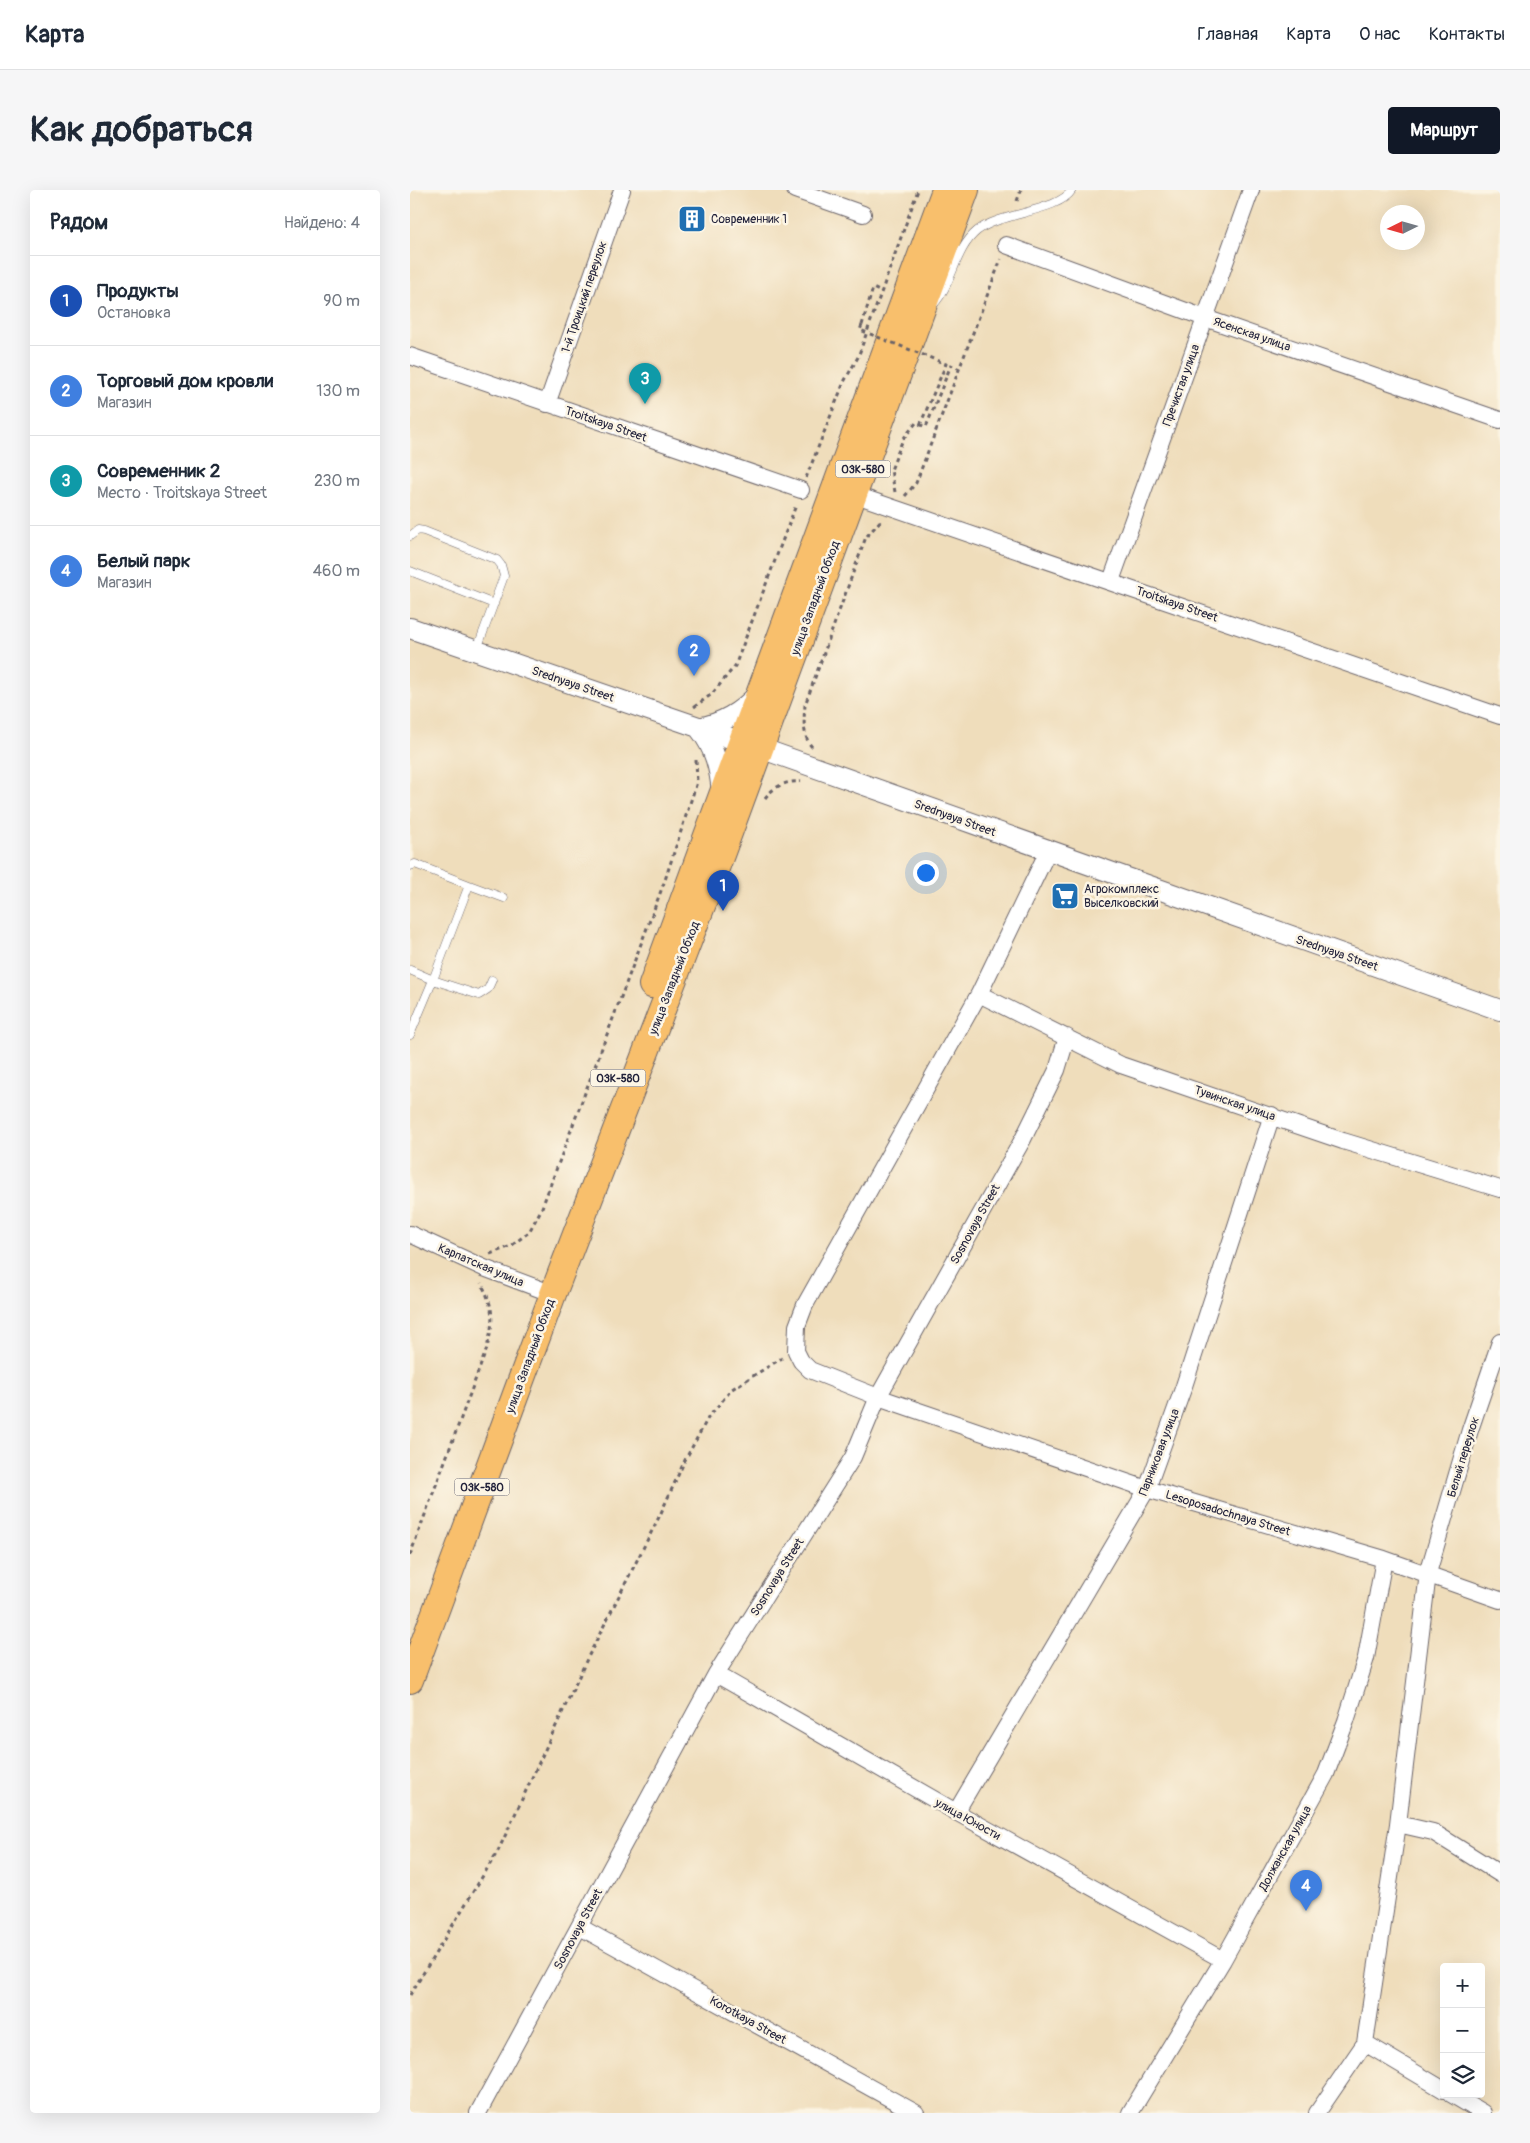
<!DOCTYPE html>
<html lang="ru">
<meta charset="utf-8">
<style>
body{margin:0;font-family:Pangolin,sans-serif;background:#f6f6f7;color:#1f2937}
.controls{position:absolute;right:15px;bottom:15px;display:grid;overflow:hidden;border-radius:5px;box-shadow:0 5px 20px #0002}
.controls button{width:45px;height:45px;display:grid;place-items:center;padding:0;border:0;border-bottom:1px solid #e0e1e3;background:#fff;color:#1f2937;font:25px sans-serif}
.compass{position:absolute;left:970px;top:15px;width:45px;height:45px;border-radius:50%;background:#fff;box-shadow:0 5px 20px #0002;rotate:265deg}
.you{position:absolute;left:515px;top:682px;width:18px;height:18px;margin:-12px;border:4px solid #fff;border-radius:50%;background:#1a73e8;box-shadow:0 0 0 8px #1a73e833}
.badge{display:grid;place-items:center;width:32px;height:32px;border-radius:50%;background:#111827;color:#fff;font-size:16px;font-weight:700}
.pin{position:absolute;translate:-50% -41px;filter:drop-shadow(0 1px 2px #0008)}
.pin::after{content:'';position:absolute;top:26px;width:18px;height:15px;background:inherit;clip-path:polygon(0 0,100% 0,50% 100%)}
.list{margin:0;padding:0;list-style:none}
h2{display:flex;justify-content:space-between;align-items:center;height:65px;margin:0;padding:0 20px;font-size:21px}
h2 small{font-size:16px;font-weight:400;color:#747a83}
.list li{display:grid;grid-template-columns:32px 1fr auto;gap:15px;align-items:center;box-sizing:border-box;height:90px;padding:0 20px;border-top:1px solid #e0e1e3}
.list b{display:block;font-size:19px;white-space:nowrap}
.list p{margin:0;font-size:16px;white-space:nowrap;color:#747a83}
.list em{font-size:16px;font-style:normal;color:#747a83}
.icon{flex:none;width:28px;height:28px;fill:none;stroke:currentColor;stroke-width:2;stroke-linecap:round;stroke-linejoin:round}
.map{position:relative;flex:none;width:1090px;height:1923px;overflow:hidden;border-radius:5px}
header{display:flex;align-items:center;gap:30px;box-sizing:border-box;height:70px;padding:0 25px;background:#fff;border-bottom:1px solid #e0e1e3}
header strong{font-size:24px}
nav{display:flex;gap:28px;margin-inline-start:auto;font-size:18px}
.intro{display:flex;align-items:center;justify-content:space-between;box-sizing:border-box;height:120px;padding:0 30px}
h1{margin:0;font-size:35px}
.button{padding:12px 22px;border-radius:5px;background:#111827;color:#fff;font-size:18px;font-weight:700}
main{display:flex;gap:30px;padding:0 30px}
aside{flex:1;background:#fff;border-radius:5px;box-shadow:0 5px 20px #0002}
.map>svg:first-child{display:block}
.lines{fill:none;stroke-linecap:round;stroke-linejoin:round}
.service-casing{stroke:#6a6368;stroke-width:9}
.minor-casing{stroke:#6a6368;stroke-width:18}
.tertiary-casing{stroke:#6a6368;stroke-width:22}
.trunk-casing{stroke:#6a6368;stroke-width:28}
.path{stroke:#6a6368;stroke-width:3;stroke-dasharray:4 4;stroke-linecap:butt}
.service{stroke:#fff;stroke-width:8}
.minor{stroke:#fff;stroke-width:16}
.tertiary{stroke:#fff;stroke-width:20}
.trunk{stroke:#f8bf6c;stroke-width:26}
.path-bridge{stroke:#6a6368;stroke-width:3;stroke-dasharray:4 4;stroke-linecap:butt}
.labels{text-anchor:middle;stroke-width:5;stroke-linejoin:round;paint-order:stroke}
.shield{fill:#fcf5e5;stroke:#63616e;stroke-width:1}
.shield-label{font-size:11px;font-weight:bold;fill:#22223b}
.poi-label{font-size:12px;fill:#22223b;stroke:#fcf5e5;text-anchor:start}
.street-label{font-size:12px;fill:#22223b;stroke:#fcf5e5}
</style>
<header>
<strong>Карта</strong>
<nav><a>Главная</a><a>Карта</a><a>О нас</a><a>Контакты</a></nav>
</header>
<div class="intro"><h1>Как добраться</h1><a class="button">Маршрут</a></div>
<main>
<aside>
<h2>Рядом<small>Найдено: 4</small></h2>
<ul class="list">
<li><span class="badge" style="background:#1a4fb4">1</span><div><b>Продукты</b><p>Остановка</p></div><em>90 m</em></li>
<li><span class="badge" style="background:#3f7fe0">2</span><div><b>Торговый дом кровли</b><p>Магазин</p></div><em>130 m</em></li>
<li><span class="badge" style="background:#0f9aa8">3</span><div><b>Современник 2</b><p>Место · Troitskaya Street</p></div><em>230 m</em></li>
<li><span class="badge" style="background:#3f7fe0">4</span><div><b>Белый парк</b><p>Магазин</p></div><em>460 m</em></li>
</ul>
</aside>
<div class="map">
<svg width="1090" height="1923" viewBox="0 0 1090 1923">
<rect width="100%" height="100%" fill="#fcf5e5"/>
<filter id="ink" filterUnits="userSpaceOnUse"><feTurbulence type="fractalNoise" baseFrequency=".02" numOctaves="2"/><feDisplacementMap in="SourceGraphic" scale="10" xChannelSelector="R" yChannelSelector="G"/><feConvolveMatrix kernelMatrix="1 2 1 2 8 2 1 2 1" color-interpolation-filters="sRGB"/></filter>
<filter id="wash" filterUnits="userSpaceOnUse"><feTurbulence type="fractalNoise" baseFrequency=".0096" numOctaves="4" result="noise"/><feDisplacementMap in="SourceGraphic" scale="20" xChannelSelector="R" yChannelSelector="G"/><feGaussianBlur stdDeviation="1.12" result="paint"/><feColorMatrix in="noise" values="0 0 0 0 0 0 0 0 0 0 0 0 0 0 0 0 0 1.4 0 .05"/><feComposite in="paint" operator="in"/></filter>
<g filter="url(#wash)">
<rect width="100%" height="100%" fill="#efddbb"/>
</g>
<g filter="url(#ink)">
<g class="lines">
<defs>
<path id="service" d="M524,114C543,93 545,59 567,41C591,22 648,22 662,0
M0,346L8,340L14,341L87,370L91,375L94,386L67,459
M0,381L84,414
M0,676L5,674L59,695L23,790L0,780
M59,695L94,708
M0,845L23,790L69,805L78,799L82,790"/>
<path id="minor" d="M385,0L453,24
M596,55L795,128L1090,230
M0,166L391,300
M137,214L212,0
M443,304L1090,526
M701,391L841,0
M638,661L569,804L395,1115L387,1136L386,1161L391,1171L400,1180L468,1207L737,1299L974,1369L1090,1410
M569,804L711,875L933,951L1090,999
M0,1044L74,1078L143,1104
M306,1484L546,1622L813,1770
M546,1622L737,1299L774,1196L862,925
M988,1634L1023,1642L1090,1684
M170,1737L506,1923
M955,1853L1034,1900
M1041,1904L1073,1923
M68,1923L306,1484L443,1267L468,1207L613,949L647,880L657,847
M720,1923L813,1770L916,1584L936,1531L956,1468L974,1369
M907,1923L955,1853L988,1634L1018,1383L1060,1240L1090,1152"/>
<path id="tertiary" d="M0,438L332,552
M289,538C305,558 310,579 312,603
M289,538C313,533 330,523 347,505
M350,558L1090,820"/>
<path id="trunk" d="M242,795L535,0
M0,1490L143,1104L295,708L556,0"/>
</defs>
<use href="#service" class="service-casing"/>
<use href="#minor" class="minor-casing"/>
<use href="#tertiary" class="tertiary-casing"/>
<use href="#trunk" class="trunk-casing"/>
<path class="path" d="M607,11L611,0
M452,135L463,98L471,102
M510,235L534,179
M396,288L434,192L448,167L508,0
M485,302L481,280L493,249L506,233L516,237L541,175L550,179
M495,306L506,293L591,69
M284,517L302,504L325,476L386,315
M402,557C392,546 394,528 395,515L456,347L472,329
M355,608C363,597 377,590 391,592
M80,1064L101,1056L119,1042L131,1020L255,690L287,592L286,570
M0,1365L76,1161C84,1132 85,1119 71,1093
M0,1805L88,1661L177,1469L250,1325L275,1270L298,1228L322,1199L372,1168"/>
<use href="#service" class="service"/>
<use href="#minor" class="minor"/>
<use href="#tertiary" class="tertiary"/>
<use href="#trunk" class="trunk"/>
<path class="path-bridge" d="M452,135L450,140L536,174L534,179"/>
</g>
</g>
<defs>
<symbol id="building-square" viewBox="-11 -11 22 22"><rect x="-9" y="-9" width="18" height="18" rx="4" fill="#1f6fb2" stroke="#fcf5e5"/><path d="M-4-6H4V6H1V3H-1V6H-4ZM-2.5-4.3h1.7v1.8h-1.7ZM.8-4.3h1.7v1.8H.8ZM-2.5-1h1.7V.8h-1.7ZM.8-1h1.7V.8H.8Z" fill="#fff"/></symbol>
<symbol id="supermarket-square" viewBox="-11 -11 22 22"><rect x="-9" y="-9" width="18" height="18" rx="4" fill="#1f6fb2" stroke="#fcf5e5"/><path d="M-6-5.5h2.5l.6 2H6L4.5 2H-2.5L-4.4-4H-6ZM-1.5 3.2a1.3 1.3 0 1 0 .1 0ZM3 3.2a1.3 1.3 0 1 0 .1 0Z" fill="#fff"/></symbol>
</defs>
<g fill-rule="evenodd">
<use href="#building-square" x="266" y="13" width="32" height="32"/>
<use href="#supermarket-square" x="639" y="690" width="32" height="32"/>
</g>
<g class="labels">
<g class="shield">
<rect x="425.5" y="270.5" width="55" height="17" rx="4"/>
<rect x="180.5" y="879.5" width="55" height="17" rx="4"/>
<rect x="44.5" y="1288.5" width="55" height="17" rx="4"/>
</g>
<g class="shield-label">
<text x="453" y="283">03К-580</text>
<text x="208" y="892">03К-580</text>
<text x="72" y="1301">03К-580</text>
</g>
<g class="poi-label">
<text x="301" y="33">Современник 1</text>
<text x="674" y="703">Агрокомплекс<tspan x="674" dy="14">Выселковский</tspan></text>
</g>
<g class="street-label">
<text transform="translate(174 107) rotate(-71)" y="4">1-й Троицкий переулок</text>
<text transform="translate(842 144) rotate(19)" y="4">Ясенская улица</text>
<text transform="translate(771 195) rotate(-70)" y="4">Пречистая улица</text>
<text transform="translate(196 234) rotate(19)" y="4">Troitskaya Street</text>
<text transform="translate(405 408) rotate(-70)" y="4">улица Западный Обход</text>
<text transform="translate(767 414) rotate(19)" y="4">Troitskaya Street</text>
<text transform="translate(163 494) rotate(19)" y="4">Srednyaya Street</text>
<text transform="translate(545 628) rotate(20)" y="4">Srednyaya Street</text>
<text transform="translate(927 763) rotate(19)" y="4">Srednyaya Street</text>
<text transform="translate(264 788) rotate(-69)" y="4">улица Западный Обход</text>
<text transform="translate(825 913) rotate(19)" y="4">Тувинская улица</text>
<text transform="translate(565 1034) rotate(-61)" y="4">Sosnovaya Street</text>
<text transform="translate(71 1075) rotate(23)" y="4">Карпатская улица</text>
<text transform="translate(120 1166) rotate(-70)" y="4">улица Западный Обход</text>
<text transform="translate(749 1262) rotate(-69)" y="4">Парниковая улица</text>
<text transform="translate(1053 1267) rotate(-73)" y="4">Белый переулок</text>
<text transform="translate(818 1323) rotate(17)" y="4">Lesoposadochnaya Street</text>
<text transform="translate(367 1387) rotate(-58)" y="4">Sosnovaya Street</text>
<text transform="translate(558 1629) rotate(29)" y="4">улица Юности</text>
<text transform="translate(875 1658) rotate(-61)" y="4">Должанская улица</text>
<text transform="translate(168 1739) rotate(-62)" y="4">Sosnovaya Street</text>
<text transform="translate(338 1830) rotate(29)" y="4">Korotkaya Street</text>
</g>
</g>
</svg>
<div class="controls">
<button>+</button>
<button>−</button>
<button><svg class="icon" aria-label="layers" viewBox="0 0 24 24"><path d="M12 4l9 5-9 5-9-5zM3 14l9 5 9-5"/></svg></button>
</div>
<svg class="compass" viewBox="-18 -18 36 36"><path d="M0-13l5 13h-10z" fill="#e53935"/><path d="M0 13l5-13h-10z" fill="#747a83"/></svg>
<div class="you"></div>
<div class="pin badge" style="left:313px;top:721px;background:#1a4fb4">1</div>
<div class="pin badge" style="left:284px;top:486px;background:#3f7fe0">2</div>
<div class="pin badge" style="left:235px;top:214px;background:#0f9aa8">3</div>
<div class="pin badge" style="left:896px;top:1721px;background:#3f7fe0">4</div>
</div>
</main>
